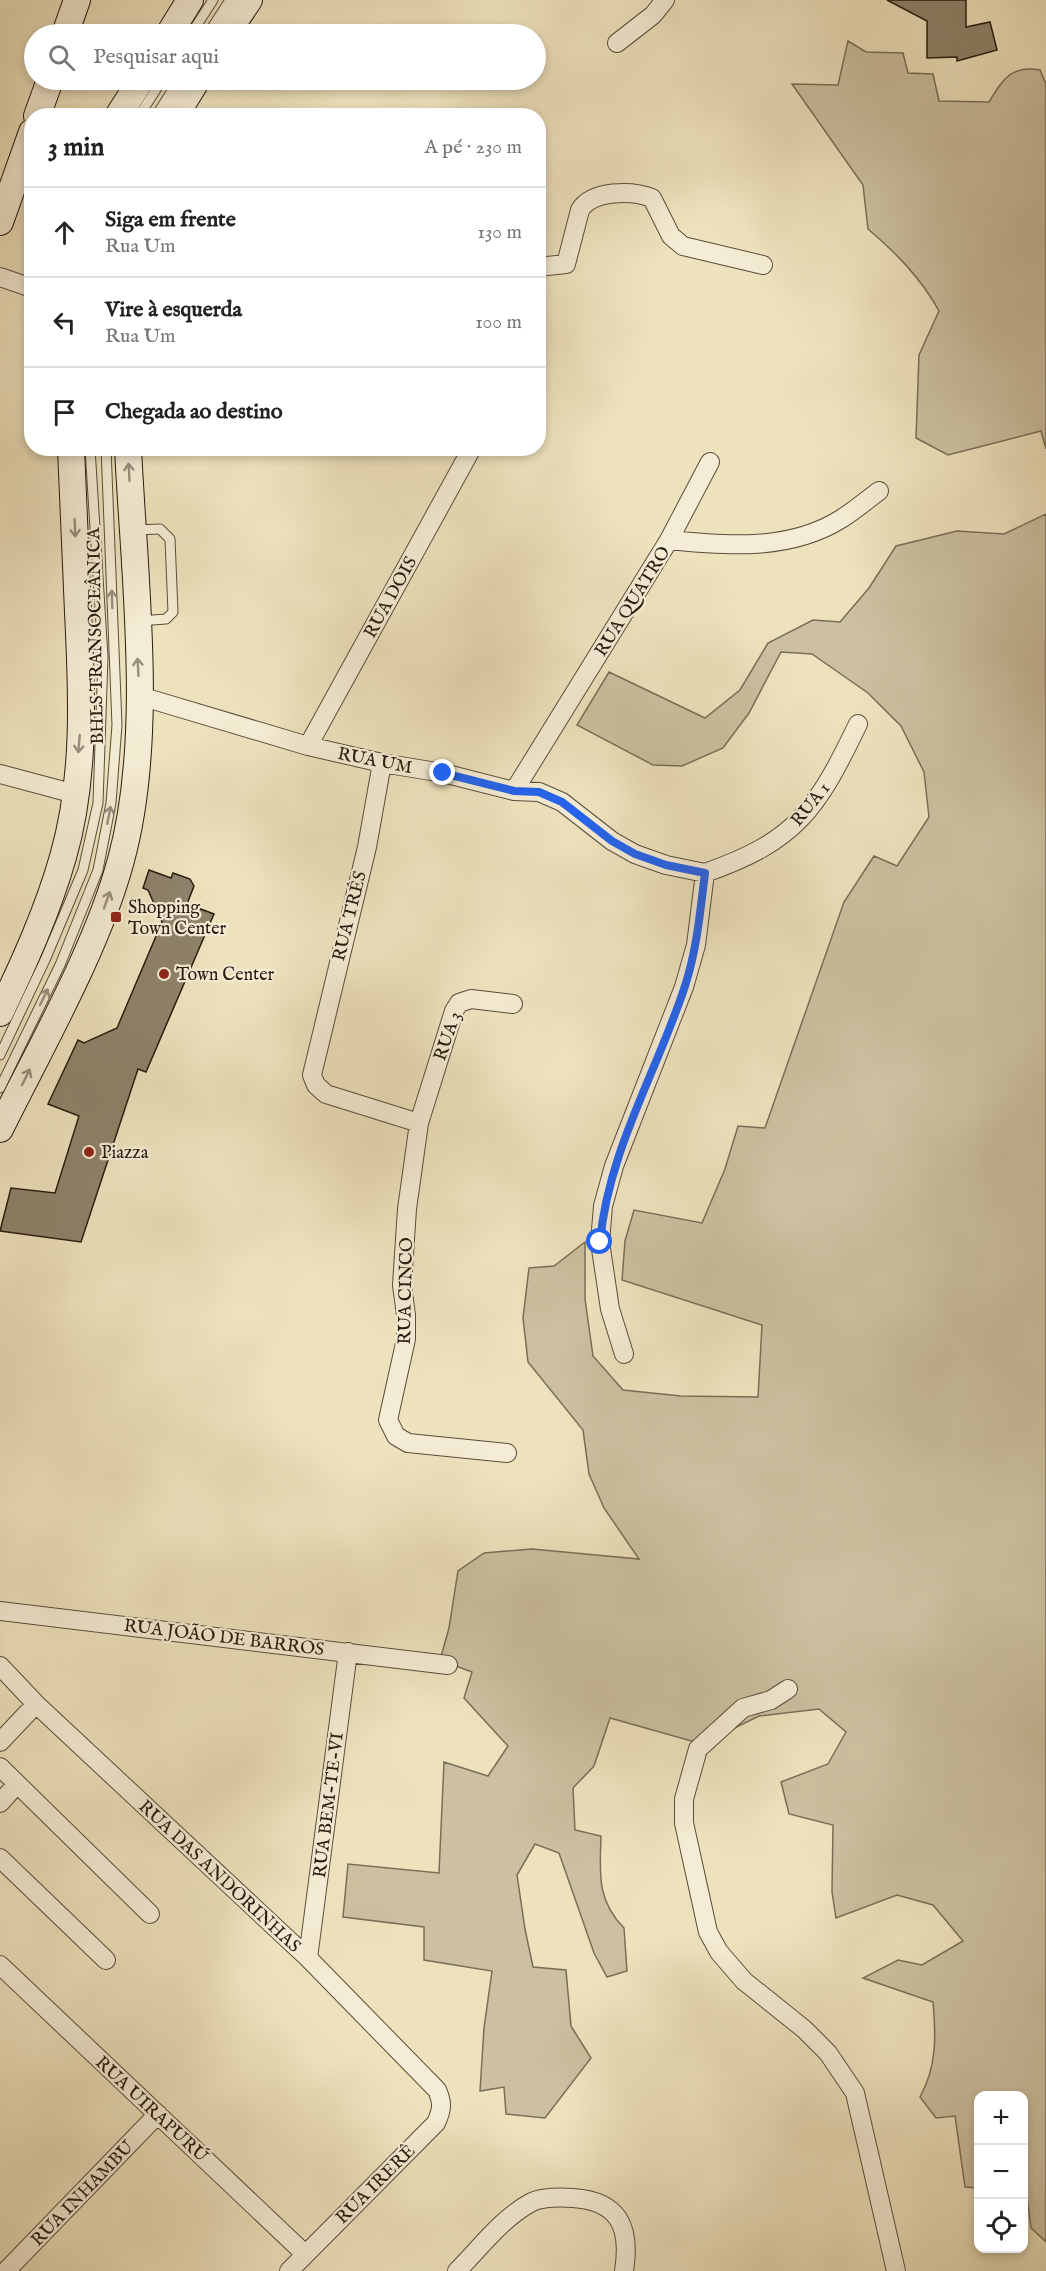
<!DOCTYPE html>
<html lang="pt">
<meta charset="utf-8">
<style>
body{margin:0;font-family:"IM FELL English",serif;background:#f6f6f6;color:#222}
.controls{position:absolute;right:18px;bottom:18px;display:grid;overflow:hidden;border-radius:12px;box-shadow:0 3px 9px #0003}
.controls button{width:54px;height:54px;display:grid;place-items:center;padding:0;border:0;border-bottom:2px solid #e0e0e0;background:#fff;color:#222;font:30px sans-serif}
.stop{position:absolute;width:18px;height:18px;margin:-14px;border:4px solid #2563eb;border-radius:50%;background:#fff}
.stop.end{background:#2563eb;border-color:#fff;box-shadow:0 2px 6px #0008}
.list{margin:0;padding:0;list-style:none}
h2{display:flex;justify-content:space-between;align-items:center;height:78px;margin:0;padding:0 24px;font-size:26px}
h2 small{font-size:20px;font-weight:400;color:#767676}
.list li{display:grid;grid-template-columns:39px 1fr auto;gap:18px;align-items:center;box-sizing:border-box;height:90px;padding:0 24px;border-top:2px solid #e0e0e0}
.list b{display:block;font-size:22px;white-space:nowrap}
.list p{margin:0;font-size:20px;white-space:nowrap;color:#767676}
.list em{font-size:20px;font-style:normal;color:#767676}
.icon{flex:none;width:33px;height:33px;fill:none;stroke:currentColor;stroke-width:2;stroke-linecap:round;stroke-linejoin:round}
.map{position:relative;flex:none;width:1046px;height:2271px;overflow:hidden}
.search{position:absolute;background:#fff;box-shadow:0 3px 9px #0003;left:24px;top:24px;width:522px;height:66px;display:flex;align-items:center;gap:15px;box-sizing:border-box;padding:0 21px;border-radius:33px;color:#767676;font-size:22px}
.panel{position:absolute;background:#fff;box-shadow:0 3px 9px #0003;left:24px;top:108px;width:522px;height:348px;border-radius:24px}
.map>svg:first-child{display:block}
.green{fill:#ccc0a0;stroke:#7a6e58;stroke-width:1.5}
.building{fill:#8e826a;stroke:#271b10;stroke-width:1.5}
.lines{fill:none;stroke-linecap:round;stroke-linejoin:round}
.lane-casing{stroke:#594d3b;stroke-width:11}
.street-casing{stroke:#594d3b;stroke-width:20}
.secondary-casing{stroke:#271b10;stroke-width:28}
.lane{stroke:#f4ecd4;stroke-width:9}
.street{stroke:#f4ecd4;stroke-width:18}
.secondary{stroke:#f4ecd4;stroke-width:26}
.oneway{stroke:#988e7c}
.route{stroke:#2563eb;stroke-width:8}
.poi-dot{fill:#8f2418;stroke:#f4ecd4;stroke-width:2}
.labels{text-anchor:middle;stroke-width:4.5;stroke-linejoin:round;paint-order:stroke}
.street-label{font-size:18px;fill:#271b10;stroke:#f4ecd4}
.poi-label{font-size:18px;fill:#271b10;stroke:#f4ecd4;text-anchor:start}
</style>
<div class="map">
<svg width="1046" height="2271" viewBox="0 0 1046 2271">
<rect width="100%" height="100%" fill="#eee2bd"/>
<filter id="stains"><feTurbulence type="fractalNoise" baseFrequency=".00333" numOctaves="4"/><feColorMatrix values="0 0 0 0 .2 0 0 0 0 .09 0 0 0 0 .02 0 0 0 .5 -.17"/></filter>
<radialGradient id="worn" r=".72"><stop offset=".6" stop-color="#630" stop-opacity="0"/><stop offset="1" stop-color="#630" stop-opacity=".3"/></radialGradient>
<path class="green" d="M848,41L866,52L903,53L908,73L933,74L939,101L989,102C1003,79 1011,65 1040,70L1046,84V449L1041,431L948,455L916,438L919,355L939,311C921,278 896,253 868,229L863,185L792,84L838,85Z
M1046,514V2242L1031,2228L1027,2198L1024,2197V2096H978V2188L965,2187L955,2116L936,2118L920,2097C937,2066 936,2037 933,2002L863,1978L898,1960L922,1965L963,1941L933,1905L897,1895L836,1918L832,1892L833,1825L789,1814L781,1782L828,1764L846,1732L819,1709L759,1716L702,1744L610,1718L594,1766L573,1788L575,1830L601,1836C600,1872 596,1900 624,1928L627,1971L607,1977L594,1953L559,1853L535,1844L517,1875L525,1929L533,1967L566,1970L571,2026L591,2058L545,2118L506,2114L504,2087L480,2091L484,2028L492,1971L424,1960V1927L343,1917L348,1864L439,1873L444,1762L488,1776L508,1746L464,1698L472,1672L440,1660L449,1628L458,1571L484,1553L532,1549L639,1559L604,1508L589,1474L583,1430L528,1362L523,1318L529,1268L554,1266L585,1242V1299L593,1356L623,1390L681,1396L758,1397L762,1325L622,1280L625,1241L634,1210L702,1223L725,1169L738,1126L765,1128L844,902L874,856L897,866L929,817L924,772L901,726L868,693L812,654L781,652L749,713L723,748L682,766L653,765L577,725L609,672L705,718L740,690L768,643L813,620L840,622L869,588L896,546L957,531L1004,534Z"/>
<path class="building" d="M887,0H966V27L990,22L997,50L957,61V57L927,58V21Z
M149,870L171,878L173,873L190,879L194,886L187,904L214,914L146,1072L138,1069L81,1242L0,1231L11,1188L55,1193L79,1116L48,1104L78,1040L84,1043L117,1028L162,922L148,890L143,888Z"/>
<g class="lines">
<defs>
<path id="lane" d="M191,34L213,0
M208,34L230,0
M139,116L162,80
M156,116L179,80
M134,530L160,529L170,539L173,612L166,619L139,621
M0,1055L45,960L83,870L98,803L103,657L90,448
M0,1088L60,965L98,870L111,803L117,725L106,448"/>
<path id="street" d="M617,43L653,15L665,0
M538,267L566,264L580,210C592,190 632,190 652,198L671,236L683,246L763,265
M0,277L32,288
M669,540L710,462
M140,696L308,746L382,763L443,773L514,791L539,792L562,802L612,841L635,854L666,865L705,873L696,945L684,987L614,1166L603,1206L600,1242L610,1309L624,1354
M308,746L472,448
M382,763L367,847L312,1075L316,1085L326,1094L419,1123
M0,774L75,794
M514,791L669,540C727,546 790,551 841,519C854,511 867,500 879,491
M705,873C797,841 817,809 858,724
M507,1453L408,1443L396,1436L388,1420L406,1339V1315L402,1285L407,1209L419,1123L454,1011L459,1003L471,999L513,1004
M0,1611L448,1665
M0,1666L36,1704L308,1958L437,2090C443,2103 442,2110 436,2123L289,2271
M788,1689L771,1700L743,1708L698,1749L684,1799V1823L708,1932L719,1952L744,1981L804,2029L828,2053L855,2093L896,2271
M0,1742L36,1704
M0,1767L150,1914
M0,1803L17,1784
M0,1858L106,1960
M308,1958L348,1652
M0,1965L305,2254
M6,2271L158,2114
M457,2271C480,2248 503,2217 532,2202C542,2197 562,2197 573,2198C619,2201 631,2227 624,2271"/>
<path id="secondary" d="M65,34L77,0
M169,34L190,0
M226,34L249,0
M37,116L50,80
M118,116L141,80
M175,116L197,80
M0,222L32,132
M0,1013C24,963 48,910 63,857C86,778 82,692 78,612C76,558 73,503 71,448
M0,1129C41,1046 97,949 121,860C155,736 134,577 128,448"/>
</defs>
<use href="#lane" class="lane-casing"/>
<use href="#street" class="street-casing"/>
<use href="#secondary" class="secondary-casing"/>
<use href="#lane" class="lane"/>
<use href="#street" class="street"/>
<use href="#secondary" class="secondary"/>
</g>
<defs><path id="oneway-shaft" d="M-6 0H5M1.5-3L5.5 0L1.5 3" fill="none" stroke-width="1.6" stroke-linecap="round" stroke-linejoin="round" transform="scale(1.5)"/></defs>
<g class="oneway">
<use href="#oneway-shaft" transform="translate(129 472) rotate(-93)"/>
<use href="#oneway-shaft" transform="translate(75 528) rotate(88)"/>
<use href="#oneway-shaft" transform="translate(112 599) rotate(-92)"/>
<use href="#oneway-shaft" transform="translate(138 667) rotate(-93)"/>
<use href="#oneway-shaft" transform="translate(79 744) rotate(95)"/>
<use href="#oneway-shaft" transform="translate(109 815) rotate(-79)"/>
<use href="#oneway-shaft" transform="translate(107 900) rotate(-70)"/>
<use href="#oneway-shaft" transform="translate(44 997) rotate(-64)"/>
<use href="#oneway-shaft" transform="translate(26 1077) rotate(-64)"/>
</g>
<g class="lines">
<path class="route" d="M443,773L514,791L539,792L562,802L612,841L635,854L666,865L705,873C700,912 697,949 685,986C657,1072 608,1151 600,1242"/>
</g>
<g class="poi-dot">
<rect x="110" y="911" width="12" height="12" rx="3"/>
<circle cx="164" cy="974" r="6"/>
<circle cx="89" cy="1152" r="6"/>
</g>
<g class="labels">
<g class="street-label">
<text transform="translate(390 597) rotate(-61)" y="6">RUA DOIS</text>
<text transform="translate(632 601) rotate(-58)" y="6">RUA QUATRO</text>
<text transform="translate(95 636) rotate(-91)" y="6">BHLS TRANSOCEÂNICA</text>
<text transform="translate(375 760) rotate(11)" y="6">RUA UM</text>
<text transform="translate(810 804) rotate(-51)" y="6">RUA 1</text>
<text transform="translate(349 916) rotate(-76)" y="6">RUA TRÊS</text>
<text transform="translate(447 1036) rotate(-71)" y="6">RUA 3</text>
<text transform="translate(405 1291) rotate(-89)" y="6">RUA CINCO</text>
<text transform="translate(224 1637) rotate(7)" y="6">RUA JOÃO DE BARROS</text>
<text transform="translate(328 1805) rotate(-83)" y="6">RUA BEM-TE-VI</text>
<text transform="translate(220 1876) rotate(43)" y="6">RUA DAS ANDORINHAS</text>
<text transform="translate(152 2109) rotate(43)" y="6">RUA UIRAPURÚ</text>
<text transform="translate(375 2184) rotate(-45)" y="6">RUA IRERÊ</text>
<text transform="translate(82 2193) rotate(-46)" y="6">RUA INHAMBU</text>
</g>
<g class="poi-label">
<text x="128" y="913">Shopping<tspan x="128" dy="21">Town Center</tspan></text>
<text x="176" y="980">Town Center</text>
<text x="101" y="1158">Piazza</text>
</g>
</g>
<rect width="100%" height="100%" filter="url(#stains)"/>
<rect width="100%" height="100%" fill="url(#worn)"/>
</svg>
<div class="controls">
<button>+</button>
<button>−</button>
<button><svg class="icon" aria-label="locate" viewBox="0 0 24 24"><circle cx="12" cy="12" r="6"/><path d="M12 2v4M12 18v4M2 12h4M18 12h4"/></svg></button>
</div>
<div class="stop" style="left:600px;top:1242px"></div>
<div class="stop end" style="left:443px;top:773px"></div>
<div class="search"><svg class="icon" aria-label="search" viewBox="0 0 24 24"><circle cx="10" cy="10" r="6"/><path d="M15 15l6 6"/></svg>Pesquisar aqui</div>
<section class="panel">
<h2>3 min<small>A pé · 230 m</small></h2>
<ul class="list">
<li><svg class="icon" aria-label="ahead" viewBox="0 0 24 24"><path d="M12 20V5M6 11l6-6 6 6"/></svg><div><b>Siga em frente</b><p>Rua Um</p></div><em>130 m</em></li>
<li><svg class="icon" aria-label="left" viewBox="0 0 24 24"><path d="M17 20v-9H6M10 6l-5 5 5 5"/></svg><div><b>Vire à esquerda</b><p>Rua Um</p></div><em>100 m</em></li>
<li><svg class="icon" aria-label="arrive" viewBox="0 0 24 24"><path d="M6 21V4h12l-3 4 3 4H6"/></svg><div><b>Chegada ao destino</b></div></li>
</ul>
</section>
</div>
